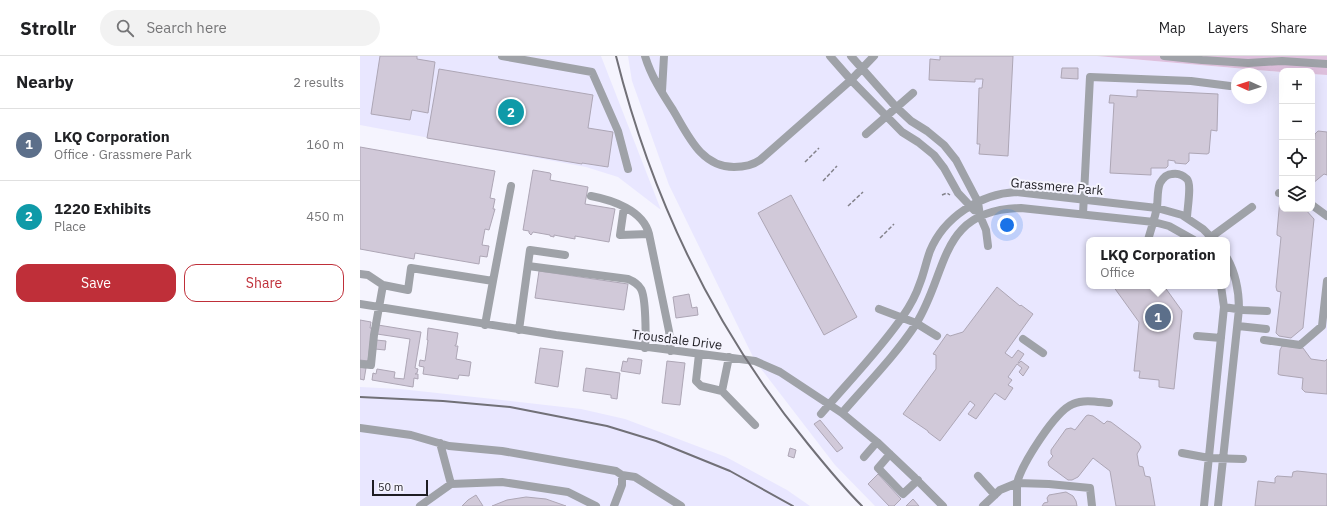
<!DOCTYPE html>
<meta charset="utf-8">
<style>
:root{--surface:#fff;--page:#f2f2f2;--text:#202124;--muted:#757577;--line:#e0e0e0;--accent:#bf2f39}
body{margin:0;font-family:"IBM Plex Sans",sans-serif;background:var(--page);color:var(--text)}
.controls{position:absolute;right:12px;top:12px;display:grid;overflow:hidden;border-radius:8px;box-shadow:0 4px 16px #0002}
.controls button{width:36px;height:36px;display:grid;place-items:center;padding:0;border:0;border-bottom:1px solid var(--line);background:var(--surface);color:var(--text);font:20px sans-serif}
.compass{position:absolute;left:871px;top:12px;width:36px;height:36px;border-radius:50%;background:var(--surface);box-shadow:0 4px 16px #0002;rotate:273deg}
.scale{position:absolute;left:12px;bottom:10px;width:56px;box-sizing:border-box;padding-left:4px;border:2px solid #1e1d23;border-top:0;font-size:11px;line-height:14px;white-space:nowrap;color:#1e1d23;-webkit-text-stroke:3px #f5f4fe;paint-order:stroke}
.you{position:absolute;left:647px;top:169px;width:14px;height:14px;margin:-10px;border:3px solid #fff;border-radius:50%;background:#1a73e8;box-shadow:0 0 0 6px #1a73e833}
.badge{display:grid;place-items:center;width:26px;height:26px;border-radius:50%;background:var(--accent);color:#fff;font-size:13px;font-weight:700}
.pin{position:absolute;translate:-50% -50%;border:2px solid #fff;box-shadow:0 1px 4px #0006}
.popup{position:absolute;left:726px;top:181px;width:144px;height:52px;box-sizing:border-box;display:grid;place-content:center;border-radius:8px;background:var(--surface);filter:drop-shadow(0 1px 3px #0005);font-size:13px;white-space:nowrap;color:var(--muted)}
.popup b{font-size:15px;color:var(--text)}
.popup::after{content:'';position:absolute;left:50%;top:100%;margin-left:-8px;border:8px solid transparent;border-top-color:var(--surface)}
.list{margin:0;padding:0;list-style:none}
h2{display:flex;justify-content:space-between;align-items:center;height:52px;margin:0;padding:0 16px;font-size:17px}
h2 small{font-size:13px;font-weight:400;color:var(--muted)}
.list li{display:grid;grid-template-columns:26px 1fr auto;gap:12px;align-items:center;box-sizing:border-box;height:72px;padding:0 16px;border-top:1px solid var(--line)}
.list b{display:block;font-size:15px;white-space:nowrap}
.list p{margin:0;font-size:13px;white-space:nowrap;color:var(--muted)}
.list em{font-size:13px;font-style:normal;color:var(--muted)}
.actions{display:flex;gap:8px;padding:12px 16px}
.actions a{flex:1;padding:9px 0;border:1px solid var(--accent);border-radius:12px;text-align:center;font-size:14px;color:var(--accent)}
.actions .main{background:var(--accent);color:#fff}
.icon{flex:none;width:22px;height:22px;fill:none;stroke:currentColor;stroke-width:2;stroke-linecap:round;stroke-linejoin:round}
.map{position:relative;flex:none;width:967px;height:450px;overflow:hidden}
header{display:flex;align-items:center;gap:24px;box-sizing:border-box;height:56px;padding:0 20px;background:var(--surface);border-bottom:1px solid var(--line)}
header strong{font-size:19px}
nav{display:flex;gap:22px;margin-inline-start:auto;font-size:14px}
.search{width:280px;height:36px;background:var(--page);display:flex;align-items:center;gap:10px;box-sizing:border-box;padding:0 14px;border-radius:22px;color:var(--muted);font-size:15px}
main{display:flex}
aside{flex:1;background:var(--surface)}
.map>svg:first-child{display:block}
</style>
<header>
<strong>Strollr</strong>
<div class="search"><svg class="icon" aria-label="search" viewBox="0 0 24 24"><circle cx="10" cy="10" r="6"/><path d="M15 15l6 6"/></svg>Search here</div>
<nav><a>Map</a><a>Layers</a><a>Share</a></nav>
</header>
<main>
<aside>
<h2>Nearby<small>2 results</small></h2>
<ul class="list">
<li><span class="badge" style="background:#5c6f8a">1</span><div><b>LKQ Corporation</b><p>Office · Grassmere Park</p></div><em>160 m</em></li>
<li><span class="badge" style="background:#0f9aa8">2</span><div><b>1220 Exhibits</b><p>Place</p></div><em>450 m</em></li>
</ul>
<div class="actions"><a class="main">Save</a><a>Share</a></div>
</aside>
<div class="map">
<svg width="967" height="450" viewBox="0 0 967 450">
<rect width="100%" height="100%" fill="#f5f4fe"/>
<path fill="#e9e7ff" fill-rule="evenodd" d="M0,0H241L301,154L258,121L226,111L0,69Z
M268,0H737L922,16V153H952V18L967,19V450H515L475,409L395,305L309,129L272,25ZM877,18H901V42H877ZM729,184H867V230H729Z
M0,331L40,333L133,343L221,353L265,363L366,401L427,434L450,450H0Z"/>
<path fill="#dec0dd" d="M737,0H967V19L952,18V15L922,16Z"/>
<path fill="#d1c9d9" stroke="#ada6b5" d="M20,0H57V3L75,6L68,57L52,54L50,64L11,58Z
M580,0H653L648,100L619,98L620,88H617L619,32H622L623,23H615V26L569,24L570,3L580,4Z
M702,12H718V23L701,22Z
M79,13L233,39L228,72L253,76L248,111L222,107V108L67,82Z
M777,34L858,38L857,75L851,74L849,97L847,98L829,97V105L826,108L815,107V105L808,104V110L806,112H791V119L750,117L754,47H749L750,39L777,41Z
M958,75L967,76V119L964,118L952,128V88H954L955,78Z
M0,91L135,115L130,142L135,143L133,153H135L129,174L125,173L122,189L129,190L127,201L120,200L119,208L55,197L54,203L0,193Z
M173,114L190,117L191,118L190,124L228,131L225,148L255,153L249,186L215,180V183L194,179V181L190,180V179L173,176L171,179L169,177V175L163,174Z
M431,139L497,261L464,279L398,157Z
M922,141V153H945L954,163L943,272L931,282L919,280L916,277L921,236L917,235L916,231L921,181L917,179V176L920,143Z
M179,215L268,228L264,254L175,242Z
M753,230H804L822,255L814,333L799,331V324L779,322L780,315H774L779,266Z
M637,231L660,250L661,249L673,258L645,297L652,302L658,294L664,298L658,307H659L661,305L669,311L663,320L659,316L662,312L657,308L648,321L652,324L648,329L653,332L645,344L635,337L616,363L608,358L615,349L610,345L580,385L568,376V375L543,358L576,313V299L573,298L587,278L590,280L603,276Z
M329,238L332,252L337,251L338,259L316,262L313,241Z
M0,264L11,266L10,272H12L8,305L0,304Z
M18,269L61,276L55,312L58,313L57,317L55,318H58V323L54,322L53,331L12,324L13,317L16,318L17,313L35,316L34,322L44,323L50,283L17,278Z
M68,272L98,277L96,289H95V290H98L96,303L111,306L109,320L99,319L98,323L63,318L64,311L59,310L60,304L65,305L68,284H67Z
M16,284L26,285L25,294L15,293Z
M922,290L943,292L951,303L965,305L967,303V338L945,336L942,333L943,322L920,319L918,318L920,294Z
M180,292L203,295L198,331L175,327Z
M268,302L282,304L280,318L261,315L263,305L267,306Z
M307,305L325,307L320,349L302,347Z
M0,311L6,312L4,324L0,323Z
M226,312L260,317L257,343L251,342V339L223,335Z
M728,359L733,360L744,368L747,365L751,366L779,387L781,391L777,398L779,410L783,411L785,420L790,421L795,450H756L750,415L733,402L718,421L712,424H708L689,410L688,406L693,400L691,398V394L706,373L711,372L715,374L726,360Z
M460,364L483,392L477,396L454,368Z
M430,392L436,394L434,402L428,400Z
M937,415L967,418V450H895L898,425L915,427V422L917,420L932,421L933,416Z
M518,418L541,443L534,450H529L508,428Z
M706,436L713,440L716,445L717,450H682L684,447L688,446L687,442L689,439Z
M116,439L123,450H102L108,444Z
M166,441L186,443L206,450H132L147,444Z
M553,443L559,450H546Z"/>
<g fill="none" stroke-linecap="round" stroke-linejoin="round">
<path stroke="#83828a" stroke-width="1.5" stroke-dasharray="4 2" stroke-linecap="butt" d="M445,106L459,92
M463,125L477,110
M582,139L587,137L590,139
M488,150L503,136
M520,182L534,168"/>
<path stroke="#9fa2a8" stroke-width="8" d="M142,0L232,16L258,75L268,113
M285,0C291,20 302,37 313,54C328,79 341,111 374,111C383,111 393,109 400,104L491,24L514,0
M470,0L491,24L542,76L558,86L574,99L584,112L598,137L614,154
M491,0L536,51L551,65L567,75L584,89L596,104L618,146L620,160L626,174L628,190
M804,0L842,4L888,7L922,5L967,8
M302,35L304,0
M506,78L553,37
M919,137L922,138
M231,140C252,144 283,154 289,178L309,275L311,295
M952,149L967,160
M264,151L260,179L289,178
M723,158L730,21L831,25L870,30
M788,184C791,173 795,162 797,151C798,143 797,134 800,127C803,122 807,118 812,118C817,117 823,119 827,123C832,128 827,154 827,162
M847,184L892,151
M168,210L268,223C273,225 278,228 281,233C286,242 286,280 285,292
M0,218L8,219L23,229
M133,225L151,130
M0,248L196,279L395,305L420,316L482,357L517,386L555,422L583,450
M864,251L883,254L907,255
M519,253L556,267L577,280
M878,270L906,273
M159,274L170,194L205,199
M837,280L861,282
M663,283L683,297
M904,284L940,289L962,270L967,225
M339,298L336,325L341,330L362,335L395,369
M0,308L11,309L14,279L23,229L48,234L51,212L133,225L125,269
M362,335L369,301
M482,357C507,328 535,300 556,268C589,215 578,154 661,152L794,166L809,170L834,184
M461,358C488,326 519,295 543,260C550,250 556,239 560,227C564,217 566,206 570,195C584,161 620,138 656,136L797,152L822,159L843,173L854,184
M0,372L51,379L89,390L142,395L256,415L262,419V429L254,450
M80,387L91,428
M822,397L849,402L883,403
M530,398L518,412L543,438L558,424
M504,401L517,386
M262,419L275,421L321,450
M618,420L635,439
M60,450L91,428L142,426L208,436L236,450
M623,450L640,434L657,427V450
M732,450L730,432L689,428L657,427C662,408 695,355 713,348C724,343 738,346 749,347
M844,450L864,251L861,230
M858,450L879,253C879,235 876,218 867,202"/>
<path stroke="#717077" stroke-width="2" d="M256,0C292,144 354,273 448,388C465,409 482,430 502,450
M0,341L83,345L150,351L247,370L296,385L370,415L433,450"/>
</g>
<g text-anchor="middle" stroke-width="4" stroke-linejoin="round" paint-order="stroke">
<g font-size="13" fill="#1e1d23" stroke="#f5f4fe">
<text transform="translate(697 130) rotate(5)" y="5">Grassmere Park</text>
<text transform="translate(317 283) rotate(7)" y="5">Trousdale Drive</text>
</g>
</g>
</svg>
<div class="controls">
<button>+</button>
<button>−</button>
<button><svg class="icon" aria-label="locate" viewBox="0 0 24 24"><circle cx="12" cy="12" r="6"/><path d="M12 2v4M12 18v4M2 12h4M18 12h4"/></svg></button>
<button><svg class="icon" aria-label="layers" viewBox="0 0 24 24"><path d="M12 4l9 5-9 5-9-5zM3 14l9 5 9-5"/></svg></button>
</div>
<svg class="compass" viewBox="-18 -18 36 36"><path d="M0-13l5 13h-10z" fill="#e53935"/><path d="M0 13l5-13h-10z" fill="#757577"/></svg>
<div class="scale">50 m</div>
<div class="you"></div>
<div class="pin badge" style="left:798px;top:261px;background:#5c6f8a">1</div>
<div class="popup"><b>LKQ Corporation</b>Office</div>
<div class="pin badge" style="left:151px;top:56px;background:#0f9aa8">2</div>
</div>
</main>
